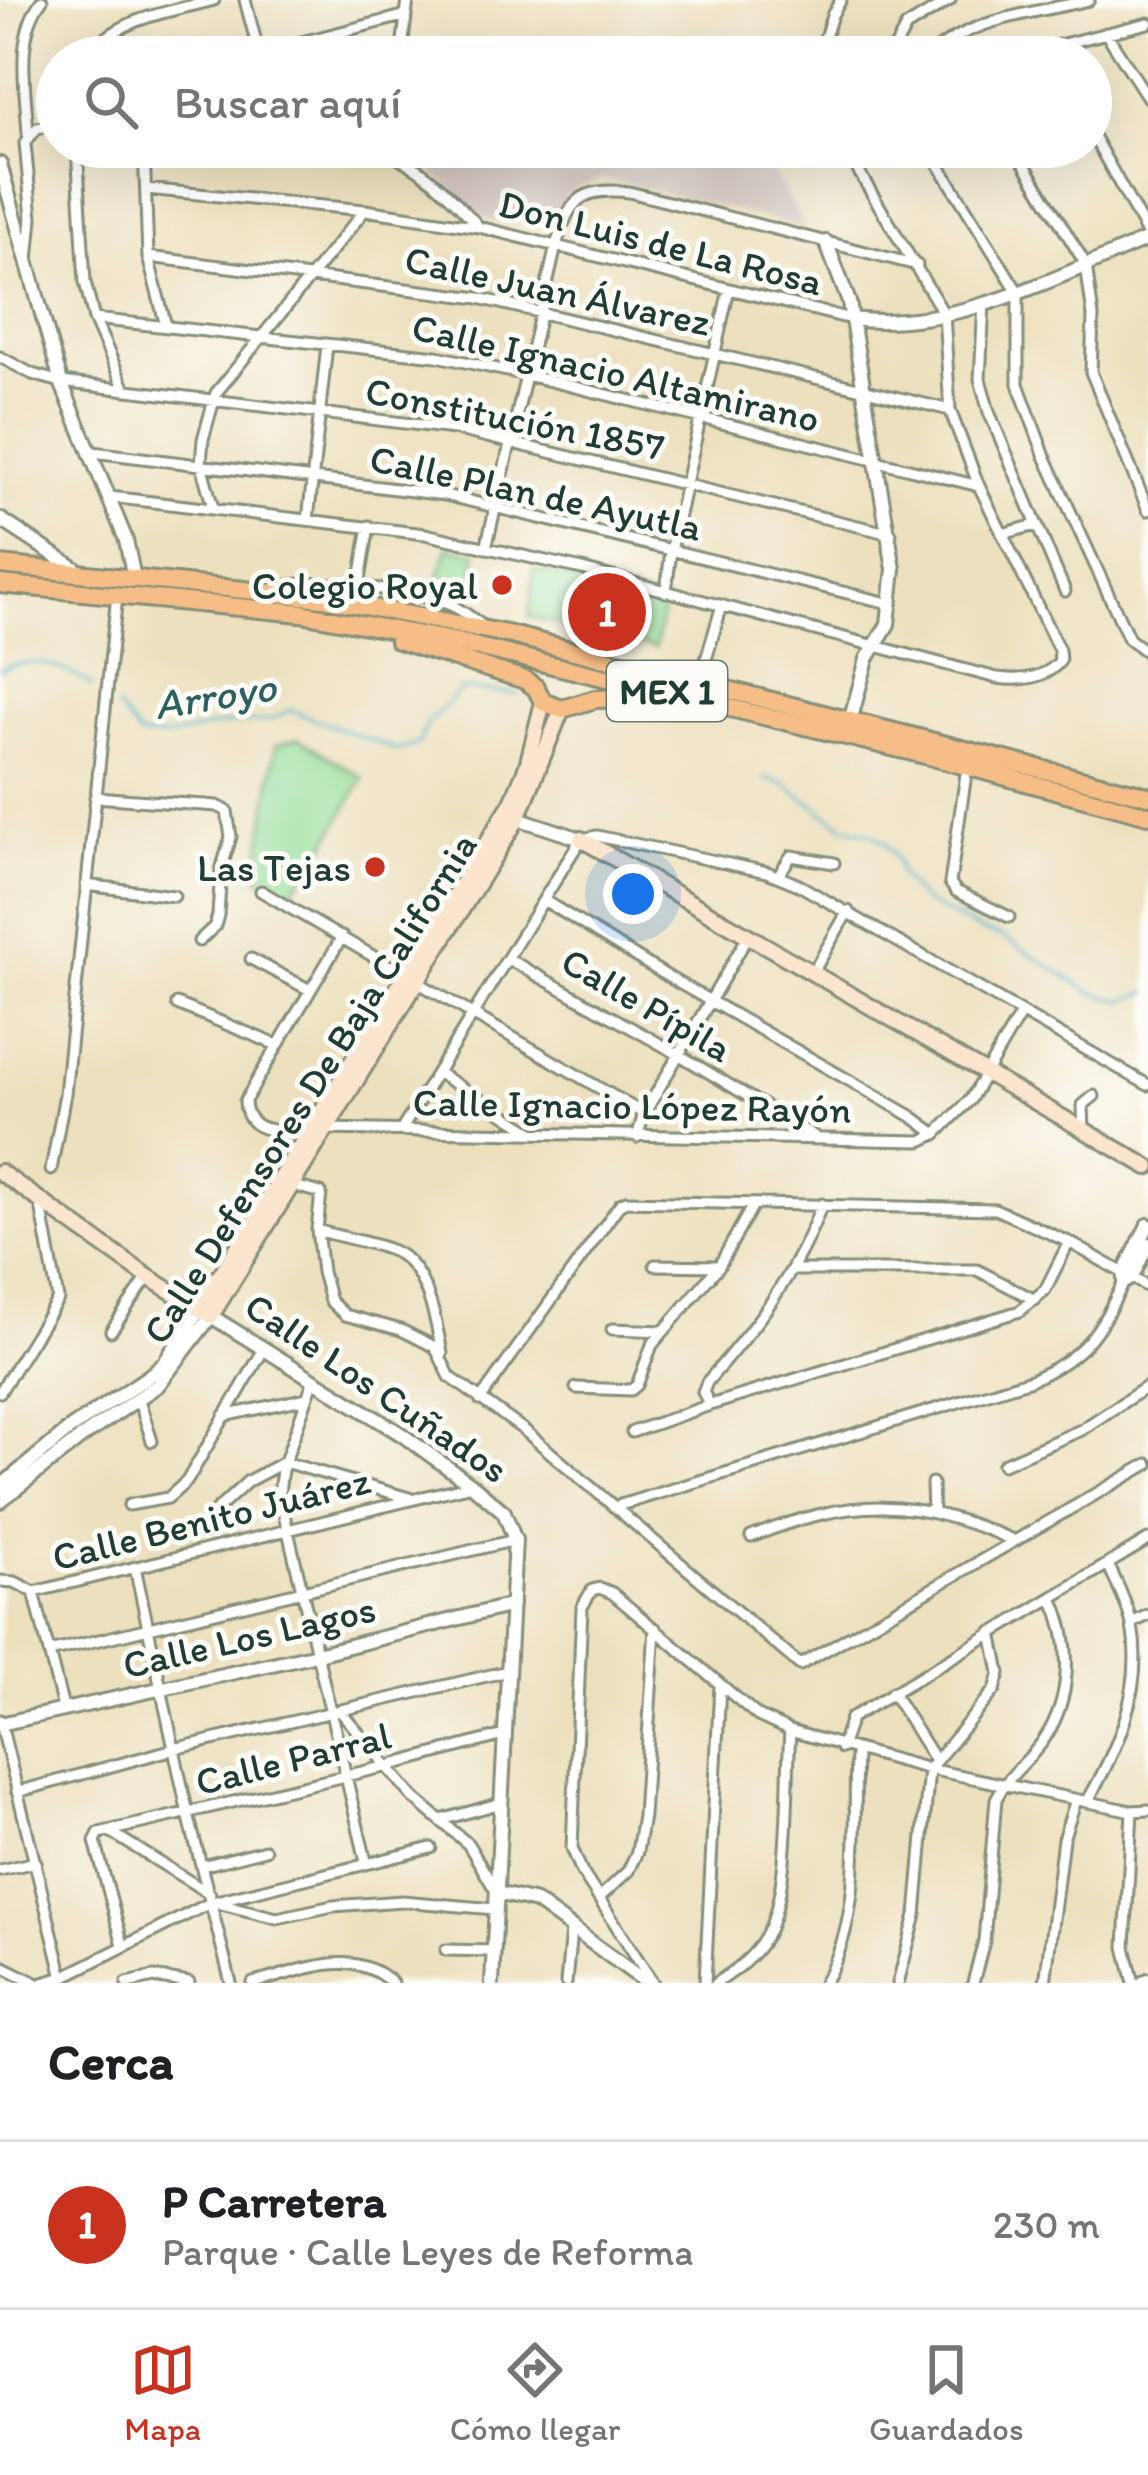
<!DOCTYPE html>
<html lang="es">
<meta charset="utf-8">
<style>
:root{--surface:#fff;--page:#f6f6f6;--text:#202124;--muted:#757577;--line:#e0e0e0;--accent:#c8321e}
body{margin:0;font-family:Itim,sans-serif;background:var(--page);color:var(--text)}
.you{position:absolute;left:633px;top:894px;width:42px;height:42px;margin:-30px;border:9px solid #fff;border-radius:50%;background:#1a73e8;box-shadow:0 0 0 18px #1a73e833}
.badge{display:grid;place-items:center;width:78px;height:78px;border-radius:50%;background:var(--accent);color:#fff;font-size:39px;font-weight:700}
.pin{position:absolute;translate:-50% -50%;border:6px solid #fff;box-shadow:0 3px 12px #0006}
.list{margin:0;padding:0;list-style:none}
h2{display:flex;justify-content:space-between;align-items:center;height:156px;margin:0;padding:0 48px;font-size:51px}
h2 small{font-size:39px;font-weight:400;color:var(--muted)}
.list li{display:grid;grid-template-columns:78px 1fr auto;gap:36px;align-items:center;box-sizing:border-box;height:168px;padding:0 48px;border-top:3px solid var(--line)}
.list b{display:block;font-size:45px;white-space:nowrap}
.list p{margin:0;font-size:39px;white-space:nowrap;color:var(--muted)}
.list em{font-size:39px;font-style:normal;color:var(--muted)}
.icon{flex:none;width:66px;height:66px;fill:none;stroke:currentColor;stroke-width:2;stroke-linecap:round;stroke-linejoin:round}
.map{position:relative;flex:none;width:1148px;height:1983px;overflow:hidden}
.search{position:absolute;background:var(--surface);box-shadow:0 12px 48px #0002;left:36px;right:36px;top:36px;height:132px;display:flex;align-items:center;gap:30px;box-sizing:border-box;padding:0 42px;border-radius:66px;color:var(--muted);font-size:45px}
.sheet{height:324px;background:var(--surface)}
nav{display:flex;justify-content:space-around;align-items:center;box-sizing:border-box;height:168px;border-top:3px solid var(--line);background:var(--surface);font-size:33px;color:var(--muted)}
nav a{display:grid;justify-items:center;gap:6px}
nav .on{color:var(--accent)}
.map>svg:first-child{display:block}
</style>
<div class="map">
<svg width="1148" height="1983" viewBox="0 0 1148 1983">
<rect width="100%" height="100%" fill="#fdfcf7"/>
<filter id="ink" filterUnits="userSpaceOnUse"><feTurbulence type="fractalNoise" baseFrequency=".00833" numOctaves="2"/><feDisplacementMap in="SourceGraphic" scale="24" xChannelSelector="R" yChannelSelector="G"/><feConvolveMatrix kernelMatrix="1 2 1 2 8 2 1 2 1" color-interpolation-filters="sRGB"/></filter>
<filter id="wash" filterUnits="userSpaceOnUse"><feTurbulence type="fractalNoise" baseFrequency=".004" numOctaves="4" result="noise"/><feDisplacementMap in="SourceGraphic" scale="48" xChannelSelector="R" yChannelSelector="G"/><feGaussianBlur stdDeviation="2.7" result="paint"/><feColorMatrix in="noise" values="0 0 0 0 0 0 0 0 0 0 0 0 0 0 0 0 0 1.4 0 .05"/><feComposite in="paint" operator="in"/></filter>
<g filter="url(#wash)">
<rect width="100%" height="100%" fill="#ece0be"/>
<path fill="#cfc0bb" d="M759,147L806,228L604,178L573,189L557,210L521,204L515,225L485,219L441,179L395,148Z"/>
<path fill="#93dd98" stroke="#598d66" stroke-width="3" d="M448,547L477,553L469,602L434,594Z
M534,569L665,601L655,648L529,617Z
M298,738L363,778L322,852L289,895L257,876L276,745Z"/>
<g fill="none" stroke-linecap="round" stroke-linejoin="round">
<path stroke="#4ab1c9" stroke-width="3" d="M0,669C33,655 63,666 92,686
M117,707L139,736C174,741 191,730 225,724C255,718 260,728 290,710L397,750L418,744L428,723L461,689L518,694
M765,778L784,784L845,827L869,832L885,842L897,860L900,875L924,902L981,931L1003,937L1091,992L1122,1001L1148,992"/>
</g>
</g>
<g filter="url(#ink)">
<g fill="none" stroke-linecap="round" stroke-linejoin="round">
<g stroke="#868e79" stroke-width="15">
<path id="minor" d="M245,0L260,57
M1106,33L1148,98
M89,57C114,17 172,12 214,0
M243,57L407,15
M401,57L408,0
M819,57L832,15L841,0
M890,57L906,27L950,0
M929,57C968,18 1037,13 1089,0
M1010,57L1148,23
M1091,132L1148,235
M28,134C26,89 14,37 42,0
M77,147L85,282L94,319L124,387
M144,147L148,257L166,326
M365,147C413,156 447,191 479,227
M928,147L1018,292V384L1044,454L1129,639L1148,653
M1014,147L1086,265L1093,316L1091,372L1148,510
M146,189L365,210L479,227L851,319
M148,257L479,298L950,410
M28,260L32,218L25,143L37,128L57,124
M984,303L980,379L989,412L1065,591
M94,319L437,356L526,375L979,486
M0,357L32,374L61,382L454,429L891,534
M93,452L445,495L892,604
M110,497L425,534L582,569L997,678C1020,681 1045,679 1060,661L1059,650L979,486L950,410L944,314L844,147
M213,508L201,464L203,439L216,393L365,210
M308,520L327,345
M1002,534L1036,525
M486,548L556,246C569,200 580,187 629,192L917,265
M272,589C311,575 408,591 448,604C460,608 470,617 480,624
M358,592L369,526
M666,592L671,551L729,289
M700,680L722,605
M967,767L950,883L956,891L1009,917
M95,797L217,806L227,811L231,837L221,870L218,915L215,926L199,941
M778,876L791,856L834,863
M86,885L174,896
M261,891L644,1114
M545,901L670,978L913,1117L936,1134
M251,959L310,990
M508,959L678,1054L814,1136
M812,974L848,911
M177,1004L277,1045
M438,1073L531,1131
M325,1129L921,1141L936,1134L970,1100L1021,1013
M402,1129L581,839L597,836L767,872L799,885L1148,1085
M1084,1132L1083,1105L1094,1096
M306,1133C279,1130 246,1135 245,1101L342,937
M637,1137L644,1114L747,938
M51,1170L65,1094L117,595
M291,1185L321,1193L317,1230L322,1272L330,1301L345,1315L401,1330L435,1347L450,1377L524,1430L800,1665L1148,1464
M822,1204C795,1277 757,1325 707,1382L703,1392L710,1405L1020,1311L1045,1290L1069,1242
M317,1230C338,1237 385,1244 402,1256C428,1275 437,1324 442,1354
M655,1265L719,1266
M793,1270H977L1035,1300
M612,1329L664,1331
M111,1331L148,1277
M314,1379L282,1470L279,1493L366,1861
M576,1388L631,1390L637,1385L652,1345L719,1266L753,1205
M0,1392L58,1299L40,1200
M139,1400L152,1441
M480,1400L620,1204L626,1201L995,1209L1069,1242L1148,1287
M224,1416L307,1398
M632,1432L710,1405
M1003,1464L1081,1430L1148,1386
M932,1483L933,1512
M129,1505L168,1498L187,1481L264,1349
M614,1507L1031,1380C1086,1356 1098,1333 1124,1282
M207,1519L248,1481L284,1462L409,1498
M751,1537C853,1496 914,1497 1015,1541
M135,1567L188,1814L231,1983
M0,1581L15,1582L34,1592
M34,1592L472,1485
M34,1592L63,1708
M1132,1623L1148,1615
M49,1652L515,1540
M892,1692L934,1759
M342,1713L413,1797L468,1844L497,1893
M0,1720L63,1978
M841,1748L851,1718L1148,1540
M17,1792L174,1749L508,1671
M1087,1802C1118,1748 1144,1689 1132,1625C1128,1604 1116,1583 1108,1564
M1132,1811L1125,1947L1134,1983
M441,1820L501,1803
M109,1831L210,1894
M202,1866L265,1850
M0,1870L36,1862
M599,1898L628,1871L637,1852L643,1816L655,1628
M217,1903L277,1918L333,1906L402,1901L495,1909
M123,1945L95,1841L99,1833L388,1766L504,1735
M446,1950L494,1951
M0,1965L36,1983
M43,1983L63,1977L212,1902L431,1848
M127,1983L154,1977L189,1983
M253,1983C301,1972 352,1945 392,1983
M566,1983L571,1930
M653,1983L582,1872L572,1848L582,1607L592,1590L600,1588L612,1593L758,1716L790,1731L929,1769L1132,1811L1148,1810
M705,1983L720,1685
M716,1983C735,1971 753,1958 765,1938C791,1895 786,1785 790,1731
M824,1983C864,1918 853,1826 856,1752
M898,1983L916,1915L929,1769L995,1690L1000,1673L992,1632
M973,1983L984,1941L996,1799C1007,1776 1028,1762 1043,1741C1072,1699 1073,1643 1052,1598
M1045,1983L1063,1839L1076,1800"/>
</g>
<g stroke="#868e79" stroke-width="18">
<path id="tertiary" d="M0,164L61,382L126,540L134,578
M826,242L849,302L894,569L888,624L867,659L848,729
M851,319C954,332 1055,277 1148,239
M0,519L82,573
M511,816L581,839
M1124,1282V1273L1148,1225
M1124,1282L1132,1277L1148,1244
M0,1487L71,1428L149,1376L165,1362L200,1308
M0,1501L82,1437L158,1385L211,1316L401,1434L472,1485L504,1512L515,1540L492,1983
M0,1724L317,1654L512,1605
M497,1893L536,1902L647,1983
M1143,1983L1148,1980"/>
</g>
<g stroke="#868e79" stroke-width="20">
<path id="secondary" d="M581,839L1148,1167
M0,1172L148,1277L211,1316L518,818L562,709
M175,1293L220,1277
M200,1308L512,802L527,766L543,702"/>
</g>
<g stroke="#868e79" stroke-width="22">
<path id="trunk" d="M0,565L322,598L507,634L1148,796
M0,584L301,613L453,641L925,755L1148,815
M398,640L525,680L536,688L543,702L562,709L595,699L641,698L660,687"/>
</g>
<use href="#minor" stroke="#fff" stroke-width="9"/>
<use href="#tertiary" stroke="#fff" stroke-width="12"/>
<use href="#secondary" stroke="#fbe5cf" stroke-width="14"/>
<use href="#trunk" stroke="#f6be87" stroke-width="16"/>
</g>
</g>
<g fill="#c8321e" stroke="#fdfcf7" stroke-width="4.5">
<circle cx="502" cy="585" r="12"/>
<circle cx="375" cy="867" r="12"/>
</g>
<g text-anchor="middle" stroke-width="10" stroke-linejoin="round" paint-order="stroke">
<rect fill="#fdfcf7" stroke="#62766e" stroke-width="3" x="607" y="661" width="120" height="60" rx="9"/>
<g font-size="36" font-weight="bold" fill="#1f3d34">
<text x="667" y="704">MEX 1</text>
</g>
<g font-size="39" fill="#1f3d34" stroke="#fdfcf7">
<text transform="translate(661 242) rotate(14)" y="14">Don Luis de La Rosa</text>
<text transform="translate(558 290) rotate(12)" y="14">Calle Juan Álvarez</text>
<text transform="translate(616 372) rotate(13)" y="14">Calle Ignacio Altamirano</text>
<text transform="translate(515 418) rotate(11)" y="14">Constitución 1857</text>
<text transform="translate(536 492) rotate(12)" y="14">Calle Plan de Ayutla</text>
<text transform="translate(647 1004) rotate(30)" y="14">Calle Pípila</text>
<text transform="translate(309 1088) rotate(-58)" y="14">Calle Defensores De Baja California</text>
<text transform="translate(632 1105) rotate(1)" y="14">Calle Ignacio López Rayón</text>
<text transform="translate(377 1387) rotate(34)" y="14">Calle Los Cuñados</text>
<text transform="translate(211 1518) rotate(-14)" y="14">Calle Benito Juárez</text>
<text transform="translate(249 1636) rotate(-13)" y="14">Calle Los Lagos</text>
<text transform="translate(293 1758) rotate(-14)" y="14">Calle Parral</text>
</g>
<g font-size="39" fill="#1f3d34" stroke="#fdfcf7" text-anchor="end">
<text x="478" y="599">Colegio Royal</text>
<text x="351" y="881">Las Tejas</text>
</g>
<g font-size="42" font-style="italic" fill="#2c6061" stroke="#fdfcf7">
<text transform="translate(215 695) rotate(-9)" y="15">Arroyo</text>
</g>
</g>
</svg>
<div class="you"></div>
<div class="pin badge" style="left:607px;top:612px">1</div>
<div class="search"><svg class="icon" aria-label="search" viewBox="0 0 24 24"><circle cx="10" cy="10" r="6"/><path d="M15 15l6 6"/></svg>Buscar aquí</div>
</div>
<section class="sheet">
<h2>Cerca<small></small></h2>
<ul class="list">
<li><span class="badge">1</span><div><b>P Carretera</b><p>Parque · Calle Leyes de Reforma</p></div><em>230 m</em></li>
</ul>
</section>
<nav>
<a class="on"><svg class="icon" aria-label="map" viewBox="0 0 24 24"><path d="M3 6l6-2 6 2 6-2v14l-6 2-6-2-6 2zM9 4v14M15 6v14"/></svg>Mapa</a>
<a><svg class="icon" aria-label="directions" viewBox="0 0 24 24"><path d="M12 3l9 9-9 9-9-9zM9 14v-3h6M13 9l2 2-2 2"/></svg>Cómo llegar</a>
<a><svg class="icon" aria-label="saved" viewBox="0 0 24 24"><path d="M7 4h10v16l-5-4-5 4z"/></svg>Guardados</a>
</nav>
